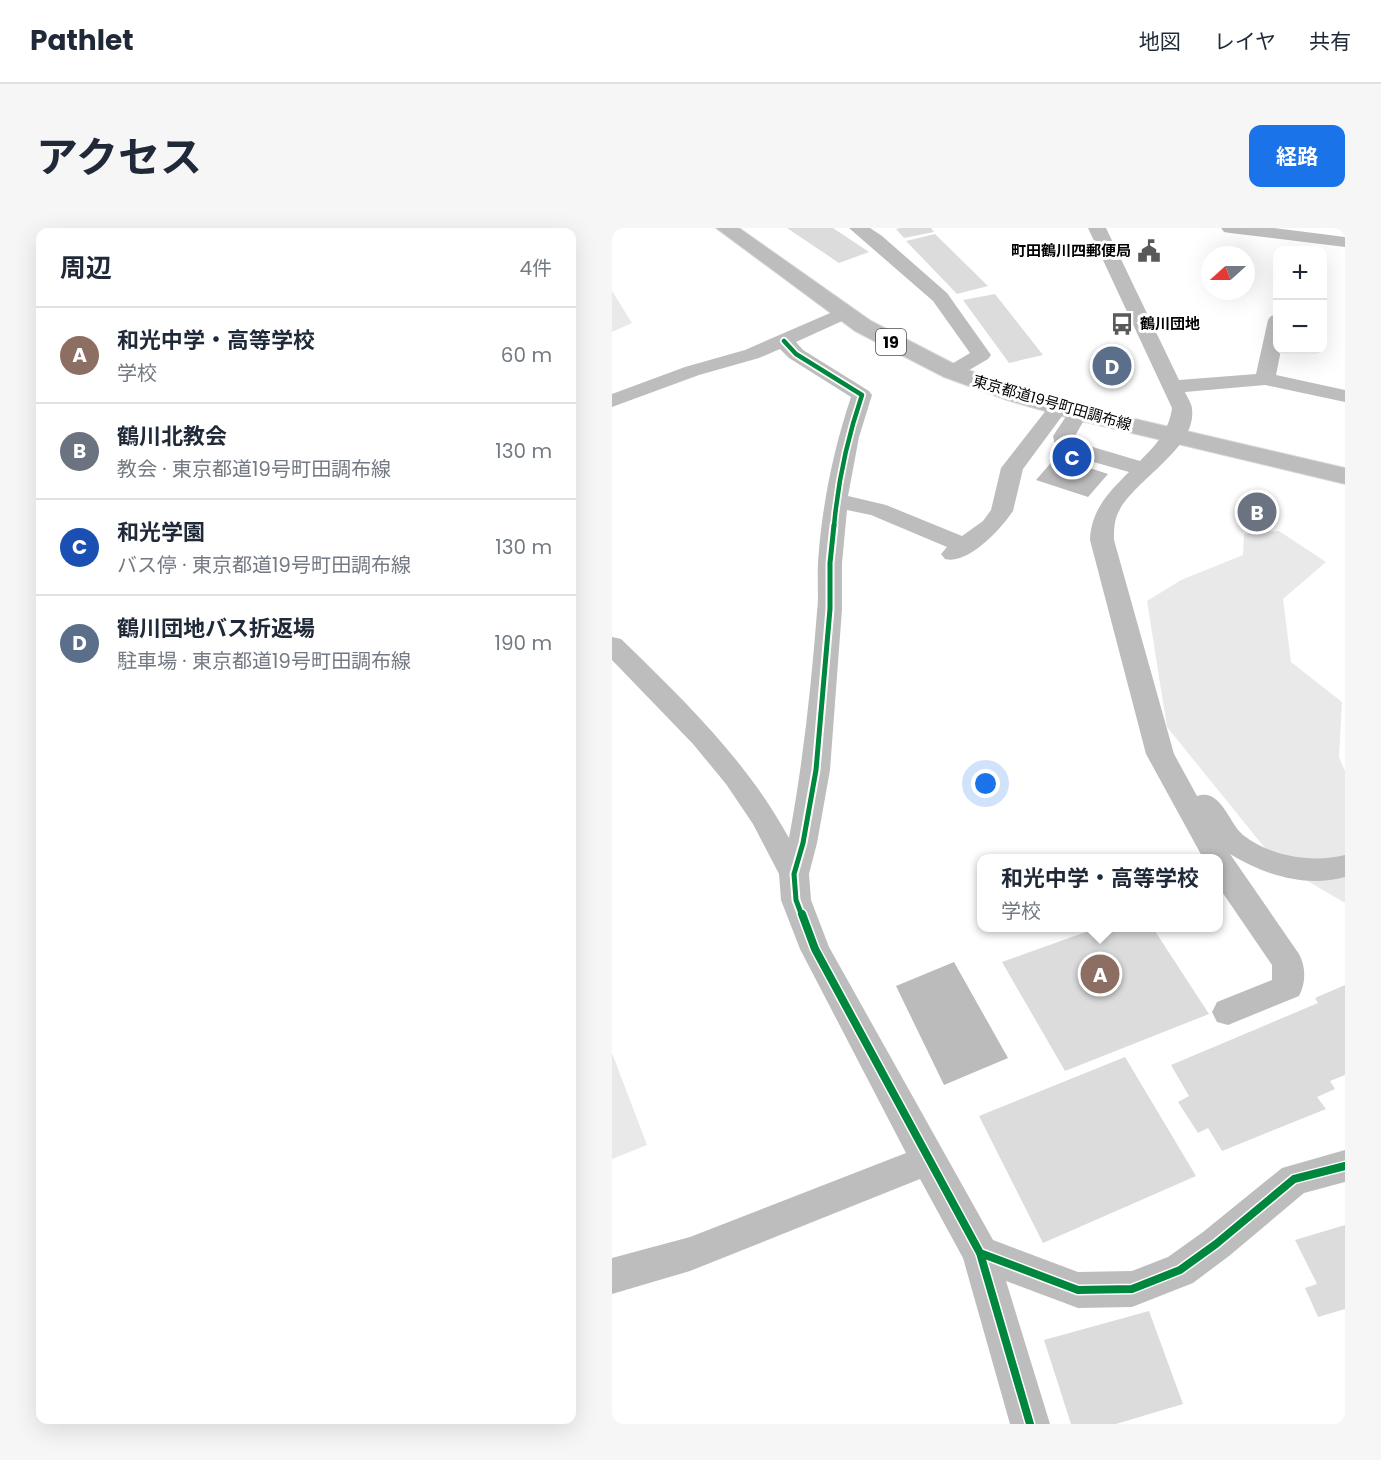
<!DOCTYPE html>
<html lang="ja">
<meta charset="utf-8">
<style>
:root{--surface:#fff;--page:#f6f6f7;--text:#1f2937;--muted:#747a83;--line:#e0e1e3;--accent:#1a73e8}
body{margin:0;font-family:Poppins,"Noto Sans JP",sans-serif;background:var(--page);color:var(--text)}
.controls{position:absolute;right:18px;top:18px;display:grid;overflow:hidden;border-radius:12px;box-shadow:0 6px 24px #0002}
.controls button{width:54px;height:54px;display:grid;place-items:center;padding:0;border:0;border-bottom:2px solid var(--line);background:var(--surface);color:var(--text);font:30px sans-serif}
.compass{position:absolute;left:589px;top:18px;width:54px;height:54px;border-radius:50%;background:var(--surface);box-shadow:0 6px 24px #0002;rotate:249deg}
.you{position:absolute;left:374px;top:556px;width:21px;height:21px;margin:-15px;border:4px solid #fff;border-radius:50%;background:#1a73e8;box-shadow:0 0 0 9px #1a73e833}
.badge{display:grid;place-items:center;width:39px;height:39px;border-radius:50%;background:var(--accent);color:#fff;font-size:20px;font-weight:700}
.pin{position:absolute;translate:-50% -50%;border:3px solid #fff;box-shadow:0 2px 6px #0006}
.popup{position:absolute;left:365px;top:626px;width:246px;height:78px;box-sizing:border-box;display:grid;place-content:center;border-radius:12px;background:var(--surface);filter:drop-shadow(0 2px 4px #0005);font-size:20px;white-space:nowrap;color:var(--muted)}
.popup b{font-size:22px;color:var(--text)}
.popup::after{content:'';position:absolute;left:50%;top:100%;margin-left:-12px;border:12px solid transparent;border-top-color:var(--surface)}
.list{margin:0;padding:0;list-style:none}
h2{display:flex;justify-content:space-between;align-items:center;height:78px;margin:0;padding:0 24px;font-size:26px}
h2 small{font-size:20px;font-weight:400;color:var(--muted)}
.list li{display:grid;grid-template-columns:39px 1fr auto;gap:18px;align-items:center;box-sizing:border-box;height:96px;padding:0 24px;border-top:2px solid var(--line)}
.list b{display:block;font-size:22px;white-space:nowrap}
.list p{margin:0;font-size:20px;white-space:nowrap;color:var(--muted)}
.list em{font-size:20px;font-style:normal;color:var(--muted)}
.map{position:relative;flex:none;width:733px;height:1196px;overflow:hidden;border-radius:12px}
header{display:flex;align-items:center;gap:36px;box-sizing:border-box;height:84px;padding:0 30px;background:var(--surface);border-bottom:2px solid var(--line)}
header strong{font-size:28px}
nav{display:flex;gap:33px;margin-inline-start:auto;font-size:21px}
.intro{display:flex;align-items:center;justify-content:space-between;box-sizing:border-box;height:144px;padding:0 36px}
h1{margin:0;font-size:42px}
.button{padding:15px 27px;border-radius:12px;background:var(--accent);color:#fff;font-size:21px;font-weight:700}
main{display:flex;gap:36px;padding:0 36px}
aside{flex:1;background:var(--surface);border-radius:12px;box-shadow:0 6px 24px #0002}
.map>svg:first-child{display:block}
</style>
<header>
<strong>Pathlet</strong>
<nav><a>地図</a><a>レイヤ</a><a>共有</a></nav>
</header>
<div class="intro"><h1>アクセス</h1><a class="button">経路</a></div>
<main>
<aside>
<h2>周辺<small>4件</small></h2>
<ul class="list">
<li><span class="badge" style="background:#8d6e63">A</span><div><b>和光中学・高等学校</b><p>学校</p></div><em>60 m</em></li>
<li><span class="badge" style="background:#6b7280">B</span><div><b>鶴川北教会</b><p>教会 · 東京都道19号町田調布線</p></div><em>130 m</em></li>
<li><span class="badge" style="background:#1a4fb4">C</span><div><b>和光学園</b><p>バス停 · 東京都道19号町田調布線</p></div><em>130 m</em></li>
<li><span class="badge" style="background:#5c6f8a">D</span><div><b>鶴川団地バス折返場</b><p>駐車場 · 東京都道19号町田調布線</p></div><em>190 m</em></li>
</ul>
</aside>
<div class="map">
<svg width="733" height="1196" viewBox="0 0 733 1196">
<rect width="100%" height="100%" fill="#fff"/>
<path fill="#e9e9e9" d="M0,63L20,95L0,104Z
M667,303L714,334L671,371L679,434L730,474L727,529L733,543V675L665,635L555,499L535,373L569,352L631,327L632,306Z
M0,825L35,917L0,931Z"/>
<path fill="#bbb" d="M444,229L496,246L476,269L424,252Z
M342,734L396,830L332,857L284,758Z"/>
<path fill="#dcdcdc" d="M175,0H221L257,24L227,35Z
M289,0H319L322,4L292,10L284,1Z
M323,6L376,58L345,66L294,13Z
M383,66L431,127L397,135L351,72Z
M485,700H541L597,786L453,843L390,734Z
M733,757V847L718,853L723,861L705,869L714,881L610,923L596,900L586,905L566,874L577,868L559,837L706,775L703,770Z
M513,829L584,948L431,1015L367,888Z
M733,997V1081L706,1089L693,1060L705,1056L683,1012Z
M537,1083L571,1176L504,1196H459L432,1112Z"/>
<g fill="none" stroke-linecap="round" stroke-linejoin="round">
<g stroke="#dbdbdb" stroke-width="2">
<path id="major" d="M104,0H127L259,93L348,139L411,162L472,179L733,240V256L457,190L395,172L332,149L243,103Z"/>
</g>
<path fill="#bdbdbd" fill-rule="evenodd" d="M237,0H258L270,8L335,65L379,127L376,131L347,148H333L330,144L333,140L358,125L321,73Z
M476,0H494L567,152L644,146L656,92L659,88L666,86V122H669L664,147L733,162V174L653,157L573,164C575,169 580,176 580,181C585,221 521,252 506,285C502,293 502,303 502,312L562,526L585,568C609,560 616,594 631,607C659,629 700,635 733,627V649C694,660 652,647 618,626L687,726C694,739 694,755 687,768L616,797L605,794L600,784L605,774L660,752V737L606,658V630H591L534,526L478,312C479,282 497,264 517,244L453,226L443,217L441,208L459,181L466,179L473,181L476,185L463,208L464,214L528,233C544,217 557,203 560,180Z
M609,0H662L733,9V19L618,5L612,4Z
M232,79L239,81L242,85L239,89L184,114L191,122L257,163L260,167L247,209L236,268L274,277L350,308L371,293L379,282L389,240L439,176L446,174L453,176L456,180L411,241L401,283C389,301 356,337 333,331L329,326L335,319L259,287L235,282L230,335V381L218,542L205,615L197,646L199,672L217,719L381,1012L466,1044L520,1043L556,1029L591,1004L670,940L733,922V954L692,965L617,1028L581,1055L520,1079L466,1080L394,1053L438,1196H398L351,1030L308,951L78,1043L0,1066V1030L78,1009L294,925L188,721L169,672L167,646L141,596L114,556L81,516L0,432V409L9,411C72,472 135,533 177,610C191,535 199,460 205,384C207,368 205,351 206,334C210,277 221,223 239,169L177,130L168,121L147,130L87,147L0,179V166L73,139L133,122Z"/>
<use href="#major" fill="#bdbdbd" fill-rule="evenodd"/>
<g stroke="#fff" stroke-width="8">
<path id="cycleway-far2" d="M172,113L184,126L250,167C235,211 226,253 222,298"/>
</g>
<g stroke="#fff" stroke-width="9">
<path id="cycleway-far1" d="M190,688L184,672L182,646L191,615L204,542L218,381V335L222,297"/>
</g>
<g stroke="#fff" stroke-width="11">
<path id="cycleway" d="M190,686L203,721L368,1025L418,1196
M368,1025L466,1062L520,1061L568,1042L604,1016L682,951L733,938"/>
</g>
<use href="#cycleway-far2" stroke="#00873e" stroke-width="4.5"/>
<use href="#cycleway-far1" stroke="#00873e" stroke-width="5"/>
<use href="#cycleway" stroke="#00873e" stroke-width="8"/>
</g>
<defs>
<g id="civic-bare" transform="scale(1.8)"><path d="M-.6-6.5H3V-4.5H.6V-3L4-1V1h2V6H-6V1h2V-1L-.6-3ZM-1.2 2.5V6h2.4V2.5Z" fill="#595959" stroke="#fff" stroke-width="2.5" paint-order="stroke"/></g>
<g id="bus-bare" transform="scale(1.8)"><path d="M-5-6H5V4H4V6H2V4H-2V6H-4V4H-5ZM-3.5-4V0h7V-4ZM-3.5 1.2v1.5H-2V1.2ZM2 1.2v1.5H3.5V1.2Z" fill="#595959" stroke="#fff" stroke-width="2.5" paint-order="stroke"/></g>
</defs>
<g fill-rule="evenodd">
<use href="#civic-bare" x="537" y="23"/>
<use href="#bus-bare" x="510" y="96"/>
</g>
<g text-anchor="middle" stroke-width="6" stroke-linejoin="round" paint-order="stroke">
<g font-size="15" font-weight="bold" fill="#000" stroke="#fff" text-anchor="end">
<text x="519" y="28">町田鶴川四郵便局</text>
<text x="528" y="101" text-anchor="start">鶴川団地</text>
</g>
<g font-size="15" fill="#000" stroke="#fff">
<text transform="translate(440 175) rotate(16)" y="5">東京都道19号町田調布線</text>
</g>
<rect fill="#fff" stroke="#4c4c4c" stroke-width="1.5" x="264" y="101" width="30" height="26" rx="4.5"/>
<g font-size="16" font-weight="bold" fill="#000">
<text x="279" y="120">19</text>
</g>
</g>
</svg>
<div class="controls">
<button>+</button>
<button>−</button>
</div>
<svg class="compass" viewBox="-18 -18 36 36"><path d="M0-13l5 13h-10z" fill="#e53935"/><path d="M0 13l5-13h-10z" fill="#747a83"/></svg>
<div class="you"></div>
<div class="pin badge" style="left:488px;top:746px;background:#8d6e63">A</div>
<div class="popup"><b>和光中学・高等学校</b>学校</div>
<div class="pin badge" style="left:645px;top:284px;background:#6b7280">B</div>
<div class="pin badge" style="left:460px;top:229px;background:#1a4fb4">C</div>
<div class="pin badge" style="left:500px;top:138px;background:#5c6f8a">D</div>
</div>
</main>
